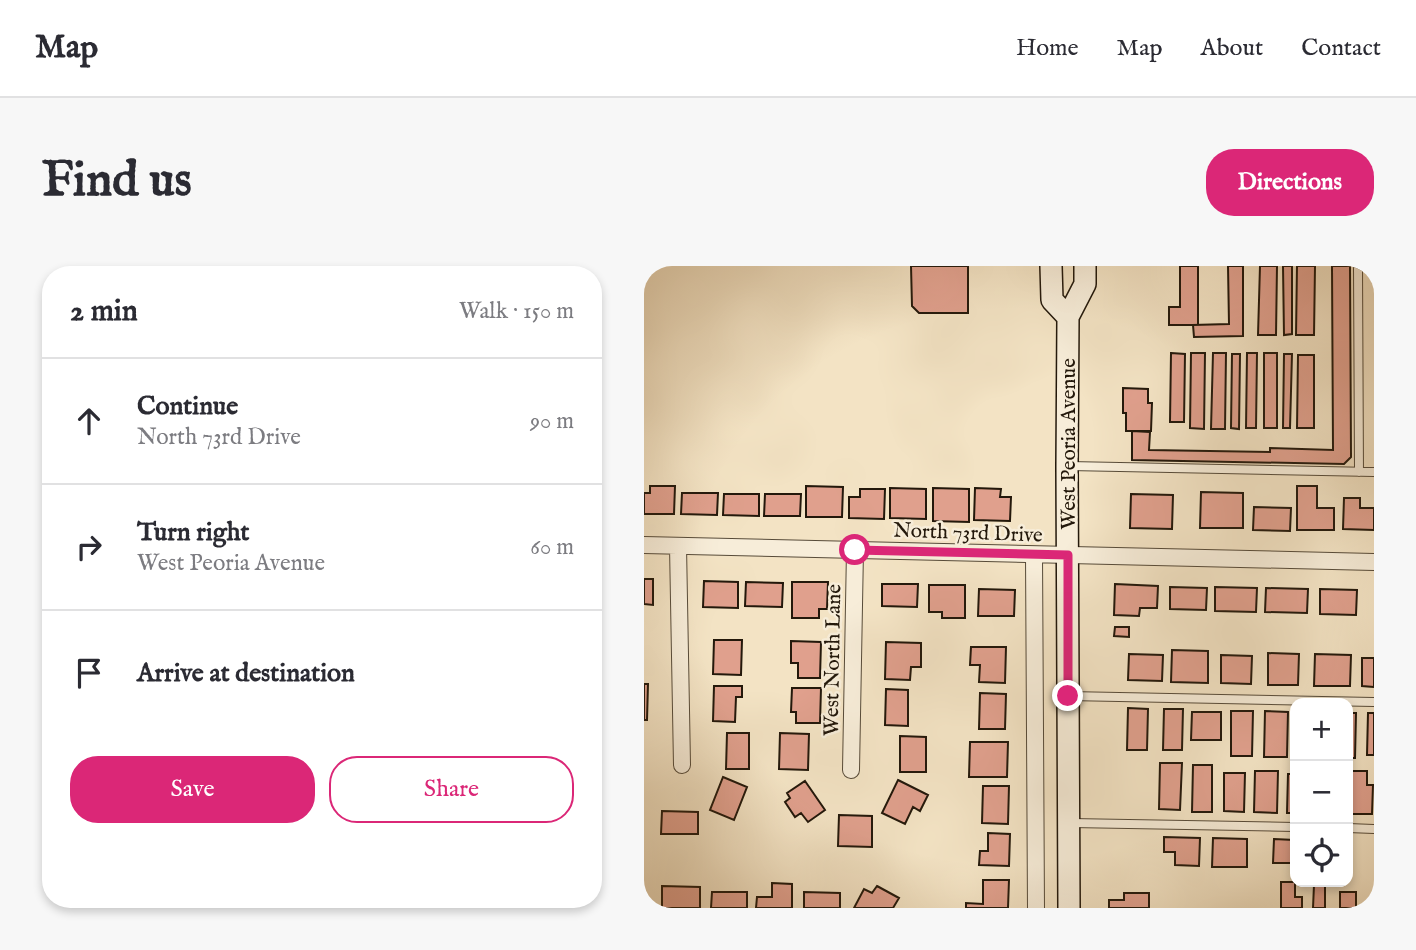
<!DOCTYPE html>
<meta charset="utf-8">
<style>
:root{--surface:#fff;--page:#f7f7f7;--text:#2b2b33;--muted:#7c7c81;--line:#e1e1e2;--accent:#db2777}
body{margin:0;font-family:"IM FELL English",serif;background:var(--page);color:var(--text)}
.controls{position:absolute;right:21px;bottom:21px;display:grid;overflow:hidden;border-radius:14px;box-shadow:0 4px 10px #0003}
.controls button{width:63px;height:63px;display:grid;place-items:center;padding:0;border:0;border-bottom:2px solid var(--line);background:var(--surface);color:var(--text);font:35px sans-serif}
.stop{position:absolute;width:21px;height:21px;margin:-16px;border:5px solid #db2777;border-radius:50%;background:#fff}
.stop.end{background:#db2777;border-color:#fff;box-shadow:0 2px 7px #0008}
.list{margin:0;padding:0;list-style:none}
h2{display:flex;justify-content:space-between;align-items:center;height:91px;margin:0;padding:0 28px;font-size:30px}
h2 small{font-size:23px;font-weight:400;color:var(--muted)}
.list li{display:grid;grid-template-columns:46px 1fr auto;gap:21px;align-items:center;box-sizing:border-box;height:126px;padding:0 28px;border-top:2px solid var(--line)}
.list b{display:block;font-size:26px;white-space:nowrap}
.list p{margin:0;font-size:23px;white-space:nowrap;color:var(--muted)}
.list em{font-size:23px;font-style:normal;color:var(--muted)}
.actions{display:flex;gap:14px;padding:21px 28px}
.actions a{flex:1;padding:16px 0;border:2px solid var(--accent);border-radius:28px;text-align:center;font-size:24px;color:var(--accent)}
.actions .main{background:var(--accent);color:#fff}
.icon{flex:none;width:38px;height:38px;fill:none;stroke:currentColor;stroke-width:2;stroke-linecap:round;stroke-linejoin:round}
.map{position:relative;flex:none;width:730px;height:642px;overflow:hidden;border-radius:28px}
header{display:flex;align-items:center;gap:42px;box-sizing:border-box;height:98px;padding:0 35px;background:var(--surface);border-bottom:2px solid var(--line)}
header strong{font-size:33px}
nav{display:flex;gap:38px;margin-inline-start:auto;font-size:24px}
.intro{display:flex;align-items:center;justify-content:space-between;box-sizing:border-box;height:168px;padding:0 42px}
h1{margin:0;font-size:49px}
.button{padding:18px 32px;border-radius:28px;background:var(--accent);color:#fff;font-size:24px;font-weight:700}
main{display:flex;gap:42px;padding:0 42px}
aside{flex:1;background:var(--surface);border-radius:28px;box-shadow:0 4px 10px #0003}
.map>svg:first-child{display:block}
</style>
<header>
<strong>Map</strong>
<nav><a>Home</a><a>Map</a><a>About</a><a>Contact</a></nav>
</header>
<div class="intro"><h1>Find us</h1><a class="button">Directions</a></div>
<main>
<aside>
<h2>2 min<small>Walk · 150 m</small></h2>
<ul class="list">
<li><svg class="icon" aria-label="ahead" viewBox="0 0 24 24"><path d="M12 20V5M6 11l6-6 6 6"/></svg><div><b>Continue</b><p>North 73rd Drive</p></div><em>90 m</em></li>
<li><svg class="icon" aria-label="right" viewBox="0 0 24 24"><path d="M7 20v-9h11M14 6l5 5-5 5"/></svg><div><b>Turn right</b><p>West Peoria Avenue</p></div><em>60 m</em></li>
<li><svg class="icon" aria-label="arrive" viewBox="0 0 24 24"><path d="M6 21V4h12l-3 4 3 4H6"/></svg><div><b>Arrive at destination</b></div></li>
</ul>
<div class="actions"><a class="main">Save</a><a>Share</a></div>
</aside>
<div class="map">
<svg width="730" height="642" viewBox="0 0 730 642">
<rect width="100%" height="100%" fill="#f3e3c4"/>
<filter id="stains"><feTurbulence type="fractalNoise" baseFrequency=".00286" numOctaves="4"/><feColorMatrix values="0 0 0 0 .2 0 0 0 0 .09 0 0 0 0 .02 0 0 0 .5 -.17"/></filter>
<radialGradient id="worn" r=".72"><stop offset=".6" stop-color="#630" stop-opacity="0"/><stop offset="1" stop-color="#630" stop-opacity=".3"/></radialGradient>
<path fill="#e0a08d" stroke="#23180b" stroke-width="2" d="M267,0H324V47H275L268,40Z
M536,0H554V59H525V41H536Z
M584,0H599V70L550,71L549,59L585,58Z
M616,0H633L632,69H614Z
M639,0H648V68L640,69Z
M653,0H671L670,69H652Z
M688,0H706L707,191L700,198L488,194V165L506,166L505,184L626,186V182L689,184Z
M527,87L541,88L540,156H526Z
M547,87H561L560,163L546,162Z
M569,87H582L581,163H567Z
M603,87H613L612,162H602Z
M620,87H633V162H620Z
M588,88H596L595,163L587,162Z
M640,88H648L646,162H639Z
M654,89H670V162H653Z
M479,122L504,123V137H508L507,165H482V147H479Z
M6,220H31L30,248H0V227H6Z
M162,220L199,221L198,251H162Z
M653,220H673V242H690V264H653Z
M246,222L282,223V253L246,252Z
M289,222L325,223V256L289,255Z
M331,222L357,223L356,231H367L366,255L330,254Z
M216,223H241L240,253L205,252V231H216Z
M557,226L599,227V262H556Z
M38,227H74L73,249L37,248Z
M80,228H115V250L79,249Z
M121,228H157L156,250H120Z
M487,228L529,229L528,263L486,262Z
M700,232H716V242H730V264L699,263Z
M610,241L647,242L646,265L609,264Z
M0,313H9V339L0,338Z
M60,315L94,316V342L59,341Z
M102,316L139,317L138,341L101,340Z
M148,316H184L183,343H175V352H148Z
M238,318H274L273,341L238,340Z
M471,318L514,320L513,342H496L495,350L470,349Z
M285,319H321V352H298V346H285Z
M526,321L563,322L562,344L526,343Z
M571,321L613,322L612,346L571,345Z
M622,322L664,323L663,347L621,346Z
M335,323L371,324L370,350H334Z
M676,323L713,324L712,349L676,348Z
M471,361H485V371L470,370Z
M70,374H98L97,409L69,408Z
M147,375L177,376L176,412H154V397H147Z
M242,376L277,377V401H267L266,414L241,413Z
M327,381H362L361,417L335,416L336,399H326Z
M528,384L564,385V417L527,416Z
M624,387L655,388L654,419H624Z
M485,388L519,389L518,415L484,414Z
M671,388L707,389L706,420H670Z
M577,389L608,390L607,418L577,417Z
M718,392H730V421L718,420Z
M0,418H4L3,454H0Z
M70,420H98V431H92L91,456L69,455Z
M148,422H177L176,457H152V446H147Z
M242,423L264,424V460L241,459Z
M336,427L362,428L361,463H335Z
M484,442L504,443L503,484H483Z
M520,443H539L538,484H519Z
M587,445H609L608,490H587Z
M621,445L644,446L643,491H620Z
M548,446H577V474H547Z
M704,447H712L711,492H704Z
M724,447H730V489H723Z
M83,467H105V503H82Z
M136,467L165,468L164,504L135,503Z
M256,470L282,471V506H256Z
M326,476H364L363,511H325Z
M516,497H538L536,544L515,543Z
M549,499H568V546H548Z
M611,505H634L633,547L610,546Z
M704,505H723V519H729L728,548H704Z
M580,507H601L600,546L580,545Z
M644,508H651V547H643Z
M79,511L103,521L90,554L66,544Z
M254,514L284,529L276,545L269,541L261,558L238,547Z
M161,515L181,544L164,556L157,547L151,551L141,536L146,532L143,527Z
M339,520H365L364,558L338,557Z
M18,545L54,546V568H17Z
M195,549L228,550V581L194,580Z
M344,567L366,568L365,600L335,599L336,585H344Z
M520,571L556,572L555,600L531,599V586H520Z
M569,572L603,573V601H568Z
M630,573L650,574L649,597H629Z
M339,614H365L364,642H322V637L339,638Z
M637,616H651V631H658V642H637Z
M128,617L148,618V642H112L113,631H128Z
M670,619H681V642H669Z
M18,620L56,621V642H18Z
M233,620L255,632L249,642H210L220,623L228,627Z
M68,626H103V642H67Z
M160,626L196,627V642H160Z
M696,626H712V642H696Z
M480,627H505V642H465V634H480Z"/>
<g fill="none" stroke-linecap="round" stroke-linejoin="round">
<g stroke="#574b39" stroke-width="10">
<path id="lane" d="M714,0L715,206
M425,200L730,206
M424,430L730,436
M427,557L651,561
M704,562L730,563"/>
</g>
<g stroke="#574b39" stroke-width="18">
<path id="street" d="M0,279L730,296
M34,280L38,499
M390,289L392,642
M207,504L211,284"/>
</g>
<g stroke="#23180b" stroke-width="24">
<path id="secondary" d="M407,0L408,34L424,51
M425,642L423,200L424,51L441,18V0"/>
</g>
<use href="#lane" stroke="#f7edd9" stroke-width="8"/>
<use href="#street" stroke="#f7edd9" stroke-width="16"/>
<use href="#secondary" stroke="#f7edd9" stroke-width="21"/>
</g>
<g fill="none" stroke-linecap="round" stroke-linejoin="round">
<path stroke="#db2777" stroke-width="9" d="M211,284L424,289V430"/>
</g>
<g text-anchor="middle" stroke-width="5" stroke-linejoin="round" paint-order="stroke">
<g font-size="21" fill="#23180b" stroke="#f7edd9">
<text transform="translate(424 178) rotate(-90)" y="7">West Peoria Avenue</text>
<text transform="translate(324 266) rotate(2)" y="7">North 73rd Drive</text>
<text transform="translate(188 394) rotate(-89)" y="7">West North Lane</text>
</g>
</g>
<rect width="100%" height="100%" filter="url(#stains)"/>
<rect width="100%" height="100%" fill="url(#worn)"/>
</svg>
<div class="controls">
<button>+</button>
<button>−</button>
<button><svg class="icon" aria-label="locate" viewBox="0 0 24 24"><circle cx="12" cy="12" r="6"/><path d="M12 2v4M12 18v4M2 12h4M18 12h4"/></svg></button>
</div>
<div class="stop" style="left:211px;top:284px"></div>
<div class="stop end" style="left:424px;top:430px"></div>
</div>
</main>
